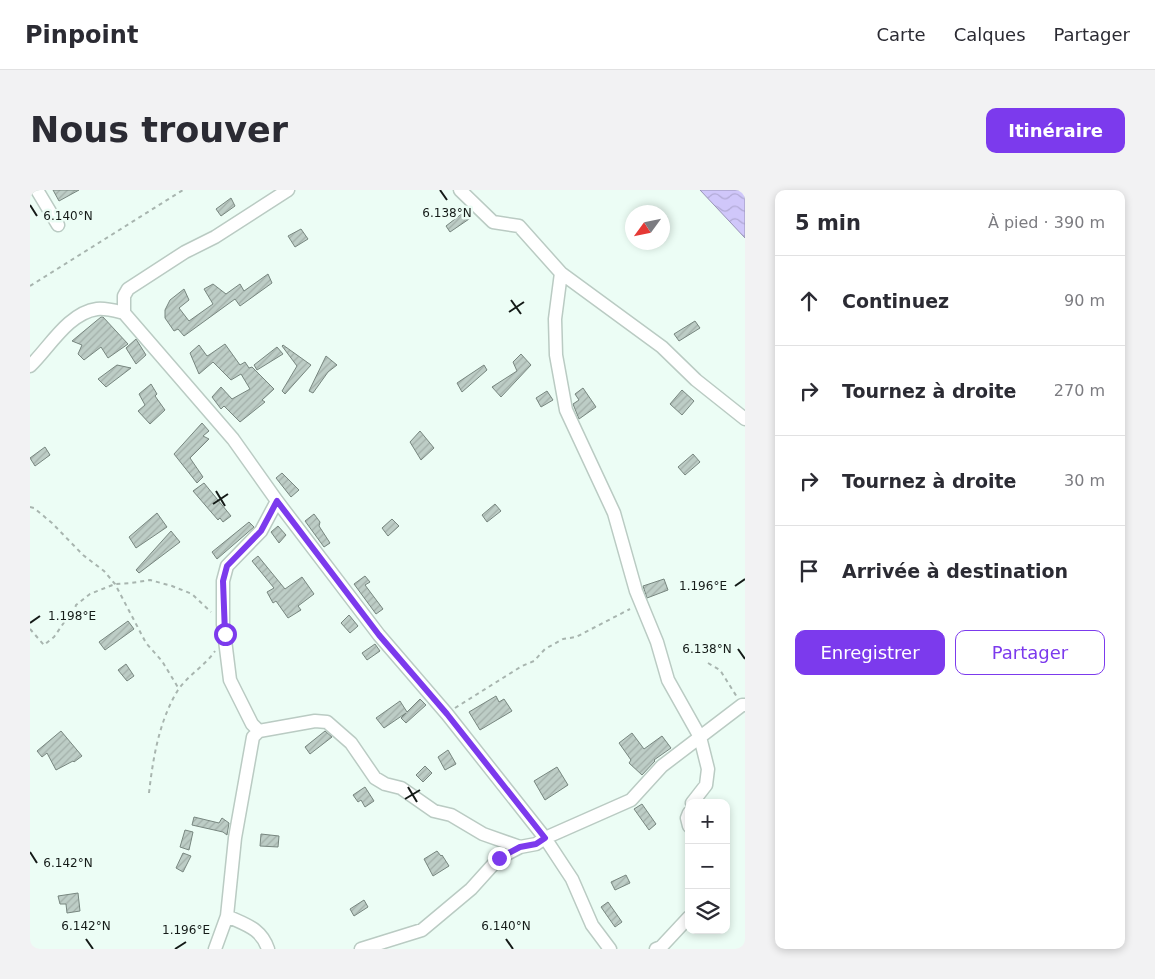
<!DOCTYPE html>
<html lang="fr">
<meta charset="utf-8">
<style>
:root{--surface:#fff;--page:#f2f2f3;--text:#2b2b33;--muted:#7c7c81;--line:#e1e1e2;--accent:#7c3aed}
body{margin:0;font-family:"DejaVu Sans",sans-serif;background:var(--page);color:var(--text)}
.controls{position:absolute;right:15px;bottom:15px;display:grid;overflow:hidden;border-radius:10px;box-shadow:0 2px 8px #0003}
.controls button{width:45px;height:45px;display:grid;place-items:center;padding:0;border:0;border-bottom:1px solid var(--line);background:var(--surface);color:var(--text);font:25px sans-serif}
.compass{position:absolute;left:595px;top:15px;width:45px;height:45px;border-radius:50%;background:var(--surface);box-shadow:0 2px 8px #0003;rotate:237deg}
.stop{position:absolute;width:15px;height:15px;margin:-11px;border:4px solid #7c3aed;border-radius:50%;background:#fff}
.stop.end{background:#7c3aed;border-color:#fff;box-shadow:0 1px 5px #0008}
.list{margin:0;padding:0;list-style:none}
h2{display:flex;justify-content:space-between;align-items:center;height:65px;margin:0;padding:0 20px;font-size:21px}
h2 small{font-size:16px;font-weight:400;color:var(--muted)}
.list li{display:grid;grid-template-columns:32px 1fr auto;gap:15px;align-items:center;box-sizing:border-box;height:90px;padding:0 20px;border-top:1px solid var(--line)}
.list b{display:block;font-size:19px;white-space:nowrap}
.list em{font-size:16px;font-style:normal;color:var(--muted)}
.actions{display:flex;gap:10px;padding:15px 20px}
.actions a{flex:1;padding:11px 0;border:1px solid var(--accent);border-radius:10px;text-align:center;font-size:18px;color:var(--accent)}
.actions .main{background:var(--accent);color:#fff}
.icon{flex:none;width:28px;height:28px;fill:none;stroke:currentColor;stroke-width:2;stroke-linecap:round;stroke-linejoin:round}
.map{position:relative;flex:none;width:715px;height:759px;overflow:hidden;border-radius:10px}
header{display:flex;align-items:center;gap:30px;box-sizing:border-box;height:70px;padding:0 25px;background:var(--surface);border-bottom:1px solid var(--line)}
header strong{font-size:24px}
nav{display:flex;gap:28px;margin-inline-start:auto;font-size:18px}
.intro{display:flex;align-items:center;justify-content:space-between;box-sizing:border-box;height:120px;padding:0 30px}
h1{margin:0;font-size:35px}
.button{padding:12px 22px;border-radius:10px;background:var(--accent);color:#fff;font-size:18px;font-weight:700}
main{display:flex;gap:30px;padding:0 30px}
aside{flex:1;background:var(--surface);border-radius:10px;box-shadow:0 2px 8px #0003}
.map>svg:first-child{display:block}
</style>
<header>
<strong>Pinpoint</strong>
<nav><a>Carte</a><a>Calques</a><a>Partager</a></nav>
</header>
<div class="intro"><h1>Nous trouver</h1><a class="button">Itinéraire</a></div>
<main>
<div class="map">
<svg width="715" height="759" viewBox="0 0 715 759">
<defs>
<pattern id="water-waves" width="16" height="10" patternUnits="userSpaceOnUse" patternTransform="scale(1.25)"><rect width="16" height="10" fill="#d0c7fa"/><path d="M0 5q4-4 8 0t8 0" fill="none" stroke="#b2aad6"/></pattern>
<pattern id="building-hatch" width="6" height="6" patternUnits="userSpaceOnUse" patternTransform="scale(1.25)"><rect width="6" height="6" fill="#bdcdc6"/><path d="M-1 1l2-2M0 6l6-6M5 7l2-2" fill="none" stroke="#a2afa9"/></pattern>
</defs>
<rect width="100%" height="100%" fill="#ecfdf5"/>
<path fill="url(#water-waves)" stroke="#9893b6" d="M670,0H715V48Z"/>
<path fill="url(#building-hatch)" stroke="#77867f" d="M23,0H49L29,11Z
M201,8L205,16L191,26L186,19Z
M438,19L442,27L420,42L416,36Z
M271,39L278,49L265,57L258,46Z
M238,84L242,93L210,116L205,109L154,146L148,139L144,141L135,128V120L140,110L154,99L159,110L149,118L159,131L183,114L174,99L183,94L196,104L210,94L214,101Z
M71,127H73L98,154L78,168L71,157L54,170L48,164L52,155L42,151Z
M665,131L670,138L649,151L644,144Z
M106,149L116,165L106,174L96,158Z
M195,154L210,175L215,172L219,178L222,177L244,199L232,210L235,212L210,232L194,216L191,219L182,207L191,197L202,209L220,199L211,184L201,190L183,172L169,184L160,163L169,155L177,166L179,165Z
M253,155L281,175L255,204L252,201L267,176L252,156Z
M247,157L253,164L227,180L224,175Z
M491,164L501,175L471,207L462,197L487,181L483,172Z
M296,166L307,175L298,182L283,203L279,201Z
M87,175L101,178L76,197L68,189Z
M454,175L457,180L432,202L427,193Z
M121,194L127,204L125,206L135,220L120,234L108,221L115,215L109,204Z
M553,198L566,217L549,229L543,214L549,210L545,204Z
M652,200L664,211L652,225L640,214Z
M517,201L523,210L511,217L506,208Z
M172,233L179,241L173,246L179,249L160,268L173,287L167,293L144,264Z
M390,241L404,258L391,270L380,252Z
M15,257L20,265L5,276L0,268Z
M663,264L670,272L655,285L648,277Z
M252,283L269,300L261,307L246,288Z
M174,293L201,326L193,332L190,328L188,330L163,301Z
M465,314L471,321L457,332L452,325Z
M127,323L137,337L106,358L99,347Z
M284,324L290,332L289,336L300,353L294,357L275,331Z
M362,329L369,336L358,346L352,338Z
M219,332L224,337L187,369L182,362Z
M248,336L256,345L249,353L241,342Z
M141,341L150,352L109,383L106,380Z
M228,366L255,399L272,387L284,404L268,416L271,420L258,428L246,411L243,413L237,402L244,398L222,371Z
M335,386L340,392L335,395L353,419L346,424L324,394Z
M634,389L638,400L617,408L613,396Z
M319,425L328,436L320,443L311,433Z
M98,431L104,439L75,460L69,452Z
M345,454L350,461L337,470L332,463Z
M96,474L104,486L97,491L88,480Z
M466,506L469,512L474,509L482,521L450,540L439,522Z
M390,509L396,515L376,533L371,528L376,523L354,538L346,528L370,511L377,522Z
M31,541L52,566L44,572L43,571L26,580L17,563L12,567L7,561Z
M295,541L302,547L280,564L275,557Z
M602,543L614,559L632,546L641,558L624,570L625,571L612,585L599,573L601,570L589,553Z
M418,560L426,574L415,580L408,567Z
M395,576L402,583L393,592L386,585Z
M527,577L538,595L515,610L504,591Z
M335,597L344,611L335,617L331,610L328,612L323,605Z
M612,614L626,634L619,640L604,619Z
M164,627L189,633L192,628L199,633L197,645L193,642L162,635Z
M155,640L163,642L159,660L150,657Z
M231,644L249,646L248,657L230,656Z
M407,661L411,666L412,665L419,676L403,686L394,669Z
M153,663L161,666L153,682L146,678Z
M596,685L600,693L585,700L581,692Z
M48,703L50,721L37,723L36,714H30L28,706Z
M334,710L338,717L324,726L320,719Z
M578,712L592,732L585,737L571,717Z"/>
<g fill="none" stroke-linecap="round" stroke-linejoin="round">
<g stroke="#bacbc3" stroke-width="15">
<path id="minor" d="M7,0L28,35
M430,0L463,32L489,36L531,83L525,129L526,165L536,220L584,323L606,401L627,452L638,490L670,547L678,579L676,595L662,613
M531,83L632,157L666,190L715,229
M94,123L203,249L247,311L349,445L417,524L515,648L542,689L562,735L580,759
M0,176C19,158 38,123 67,119C76,118 86,121 94,123V106L98,99L155,62L185,47L258,0
M247,311L231,341L197,376L193,391V434L200,490L222,534L229,541L285,531L297,532L321,553L345,588L355,594L371,598L404,621L421,625L453,644L490,657L506,654L515,648L601,610L632,576L712,515H715
M659,623L657,628L659,636
M197,726C216,735 231,738 238,759
M185,759L197,726L205,648L223,547L229,541
M331,759L392,740L441,699L469,668L490,657
M626,759L631,757L659,727"/>
</g>
<path stroke="#a8b5af" stroke-width="2" stroke-dasharray="4 4" stroke-linecap="butt" d="M0,96L153,0
M0,317L4,318L22,333L53,365L74,381L85,394L116,453L132,471L149,499
M0,439L14,455L24,447L35,431L43,425L46,415L60,404L85,394L101,393L120,390L142,396L162,404L181,422
M678,473L690,480L707,507
M425,518L492,476L504,471L515,459L533,449L546,447L600,419
M119,603C123,568 129,531 148,500C158,485 175,476 185,461"/>
<use href="#minor" stroke="#fff" stroke-width="12"/>
</g>
<g fill="none" stroke-linecap="round" stroke-linejoin="round">
<path stroke="#7c3aed" stroke-width="6" d="M195,444L193,391L197,376L231,341L247,311L349,445L417,524L515,648L506,654L490,657L469,668"/>
</g>
<path fill="none" stroke="#151b18" stroke-width="2" d="M410,0L417,10M0,15L7,26M481,110L491,124M479,122L494,112M186,301L195,316M183,314L198,304M705,396L715,389M0,433L10,426M708,459L715,469M378,597L387,612M375,609L390,600M0,662L7,673M56,749L63,759M476,749L483,759M145,759L156,752"/>
<g font-size="12" text-anchor="middle" fill="#151b18" stroke="#ecfdf5" stroke-width="5" stroke-linejoin="round" paint-order="stroke">
<text x="417" y="27">6.138°N</text>
<text x="38" y="30">6.140°N</text>
<text x="673" y="400">1.196°E</text>
<text x="42" y="430">1.198°E</text>
<text x="677" y="463">6.138°N</text>
<text x="38" y="677">6.142°N</text>
<text x="56" y="740">6.142°N</text>
<text x="476" y="740">6.140°N</text>
<text x="156" y="744">1.196°E</text>
</g>
</svg>
<div class="controls">
<button>+</button>
<button>−</button>
<button><svg class="icon" aria-label="layers" viewBox="0 0 24 24"><path d="M12 4l9 5-9 5-9-5zM3 14l9 5 9-5"/></svg></button>
</div>
<svg class="compass" viewBox="-18 -18 36 36"><path d="M0-13l5 13h-10z" fill="#e53935"/><path d="M0 13l5-13h-10z" fill="#7c7c81"/></svg>
<div class="stop" style="left:195px;top:444px"></div>
<div class="stop end" style="left:469px;top:668px"></div>
</div>
<aside>
<h2>5 min<small>À pied · 390 m</small></h2>
<ul class="list">
<li><svg class="icon" aria-label="ahead" viewBox="0 0 24 24"><path d="M12 20V5M6 11l6-6 6 6"/></svg><div><b>Continuez</b></div><em>90 m</em></li>
<li><svg class="icon" aria-label="right" viewBox="0 0 24 24"><path d="M7 20v-9h11M14 6l5 5-5 5"/></svg><div><b>Tournez à droite</b></div><em>270 m</em></li>
<li><svg class="icon" aria-label="right" viewBox="0 0 24 24"><path d="M7 20v-9h11M14 6l5 5-5 5"/></svg><div><b>Tournez à droite</b></div><em>30 m</em></li>
<li><svg class="icon" aria-label="arrive" viewBox="0 0 24 24"><path d="M6 21V4h12l-3 4 3 4H6"/></svg><div><b>Arrivée à destination</b></div></li>
</ul>
<div class="actions"><a class="main">Enregistrer</a><a>Partager</a></div>
</aside>
</main>
